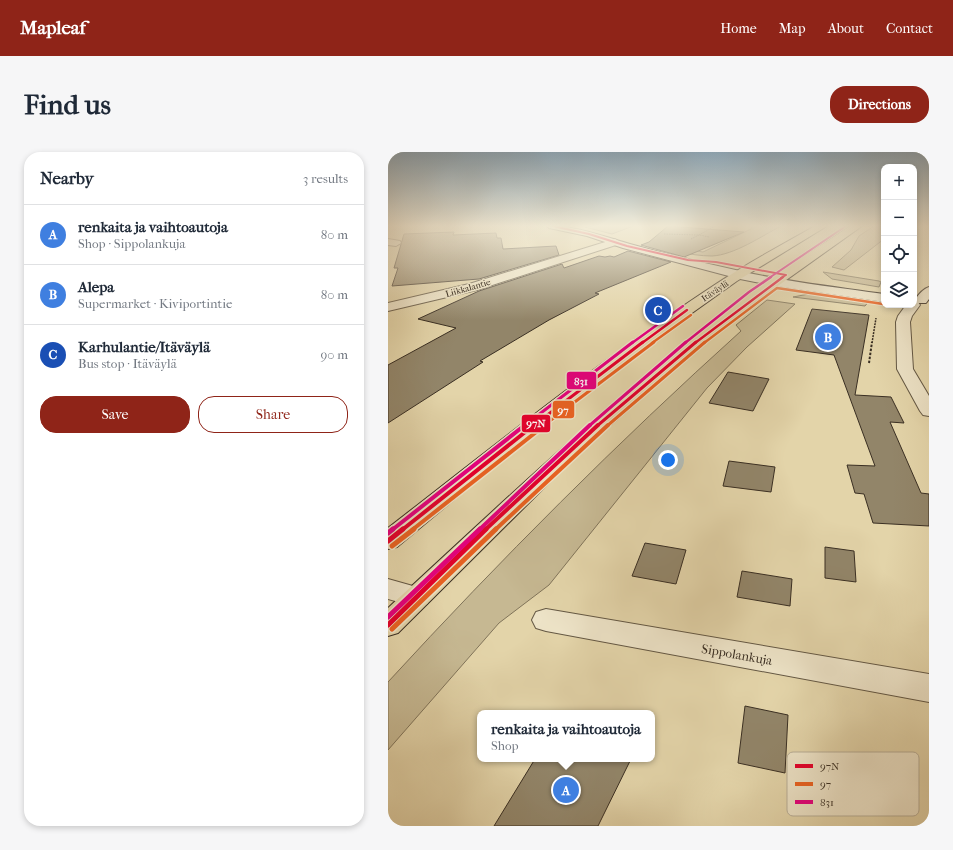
<!DOCTYPE html>
<meta charset="utf-8">
<style>
:root{--surface:#fff;--page:#f6f6f7;--text:#1f2937;--muted:#747a83;--line:#e0e1e3;--accent:#8f2418}
body{margin:0;font-family:"IM FELL French Canon",serif;background:var(--page);color:var(--text)}
.controls{position:absolute;right:12px;top:12px;display:grid;overflow:hidden;border-radius:8px;box-shadow:0 2px 6px #0003}
.controls button{width:36px;height:36px;display:grid;place-items:center;padding:0;border:0;border-bottom:1px solid var(--line);background:var(--surface);color:var(--text);font:20px sans-serif}
.you{position:absolute;left:280px;top:308px;width:14px;height:14px;margin:-10px;border:3px solid #fff;border-radius:50%;background:#1a73e8;box-shadow:0 0 0 6px #1a73e833}
.badge{display:grid;place-items:center;width:26px;height:26px;border-radius:50%;background:var(--accent);color:#fff;font-size:13px;font-weight:700}
.pin{position:absolute;translate:-50% -50%;border:2px solid #fff;box-shadow:0 1px 4px #0006}
.popup{position:absolute;left:89px;top:558px;width:178px;height:52px;box-sizing:border-box;display:grid;place-content:center;border-radius:8px;background:var(--surface);filter:drop-shadow(0 1px 3px #0005);font-size:13px;white-space:nowrap;color:var(--muted)}
.popup b{font-size:15px;color:var(--text)}
.popup::after{content:'';position:absolute;left:50%;top:100%;margin-left:-8px;border:8px solid transparent;border-top-color:var(--surface)}
.list{margin:0;padding:0;list-style:none}
h2{display:flex;justify-content:space-between;align-items:center;height:52px;margin:0;padding:0 16px;font-size:17px}
h2 small{font-size:13px;font-weight:400;color:var(--muted)}
.list li{display:grid;grid-template-columns:26px 1fr auto;gap:12px;align-items:center;box-sizing:border-box;height:60px;padding:0 16px;border-top:1px solid var(--line)}
.list b{display:block;font-size:15px;white-space:nowrap}
.list p{margin:0;font-size:13px;white-space:nowrap;color:var(--muted)}
.list em{font-size:13px;font-style:normal;color:var(--muted)}
.actions{display:flex;gap:8px;padding:12px 16px}
.actions a{flex:1;padding:9px 0;border:1px solid var(--accent);border-radius:16px;text-align:center;font-size:14px;color:var(--accent)}
.actions .main{background:var(--accent);color:#fff}
.icon{flex:none;width:22px;height:22px;fill:none;stroke:currentColor;stroke-width:2;stroke-linecap:round;stroke-linejoin:round}
.map{position:relative;flex:none;width:541px;height:674px;overflow:hidden;border-radius:16px}
header{display:flex;align-items:center;gap:24px;box-sizing:border-box;height:56px;padding:0 20px;background:var(--accent);color:#fff}
header strong{font-size:19px}
nav{display:flex;gap:22px;margin-inline-start:auto;font-size:14px}
.intro{display:flex;align-items:center;justify-content:space-between;box-sizing:border-box;height:96px;padding:0 24px}
h1{margin:0;font-size:28px}
.button{padding:10px 18px;border-radius:16px;background:var(--accent);color:#fff;font-size:14px;font-weight:700}
main{display:flex;gap:24px;padding:0 24px}
aside{flex:1;background:var(--surface);border-radius:16px;box-shadow:0 2px 6px #0003}
.map>svg:first-child{display:block}
</style>
<header>
<strong>Mapleaf</strong>
<nav><a>Home</a><a>Map</a><a>About</a><a>Contact</a></nav>
</header>
<div class="intro"><h1>Find us</h1><a class="button">Directions</a></div>
<main>
<aside>
<h2>Nearby<small>3 results</small></h2>
<ul class="list">
<li><span class="badge" style="background:#3f7fe0">A</span><div><b>renkaita ja vaihtoautoja</b><p>Shop · Sippolankuja</p></div><em>80 m</em></li>
<li><span class="badge" style="background:#3f7fe0">B</span><div><b>Alepa</b><p>Supermarket · Kiviportintie</p></div><em>80 m</em></li>
<li><span class="badge" style="background:#1a4fb4">C</span><div><b>Karhulantie/Itäväylä</b><p>Bus stop · Itäväylä</p></div><em>90 m</em></li>
</ul>
<div class="actions"><a class="main">Save</a><a>Share</a></div>
</aside>
<div class="map">
<svg width="541" height="674" viewBox="0 0 541 674">
<rect width="100%" height="100%" fill="#e3d4a9"/>
<filter id="stains"><feTurbulence type="fractalNoise" baseFrequency=".005" numOctaves="4"/><feColorMatrix values="0 0 0 0 .2 0 0 0 0 .09 0 0 0 0 .02 0 0 0 .5 -.17"/></filter>
<radialGradient id="worn" r=".72"><stop offset=".6" stop-color="#630" stop-opacity="0"/><stop offset="1" stop-color="#630" stop-opacity=".3"/></radialGradient>
<path fill="#c6b892" stroke="#80745a" d="M200,74H245L224,82L197,75Z
M364,74H393C374,84 346,103 324,104C313,104 301,102 290,100L296,97L315,100L363,77Z
M486,74H496V87L456,118L444,115L463,98L471,84Z
M435,120L491,129L493,130L491,135L444,127Z
M426,141L481,149L477,154L405,145Z
M379,148L407,152L359,195L319,236L161,433L111,471L0,598V530C112,408 230,290 353,179L348,173Z"/>
<path fill="#928569" stroke="#3a2f23" d="M280,74H281L356,80L296,105L253,93L261,90Z
M66,80L65,83L108,81L109,86H113L115,97L168,94L171,103L91,127L4,134L10,116H6L16,82Z
M240,99L283,110L207,141L211,142L161,168L92,209L95,210L0,271V213L68,176L30,167L91,139L174,112L176,116L211,104L217,105L222,104L226,105Z
M424,157L481,163L467,243L503,245L516,271L502,270L533,341L541,342V374L485,371L476,342L467,341L459,313L487,314L446,203L408,198Z
M340,220L381,227L365,259L321,251Z
M341,309L387,315L383,340L335,334Z
M257,391L298,398L288,432L244,424Z
M437,395L466,399L468,430L437,426Z
M354,419L404,427L402,454L349,445Z
M357,554L400,563L397,621L350,611Z
M147,607H243L210,674H106Z"/>
<g fill="none" stroke-linecap="round" stroke-linejoin="round">
<g stroke="#645844" stroke-width="2">
<path id="minor" d="M0,87L12,89L13,91L8,94L0,93Z
M227,87L232,90L231,92L89,138L0,159V151L81,132Z
M0,427L39,438L43,445L39,452L29,455L0,447Z
M158,457L541,522V550L158,479L148,476L144,468L148,460Z"/>
</g>
<g stroke="#645844" stroke-width="2">
<path id="tertiary" d="M526,149L530,150L532,153L524,164L522,170L525,217L541,244V264L535,263L532,259L509,217L508,170L510,164L518,153H526Z"/>
</g>
<g stroke="#3a2f23" stroke-width="2">
<path id="secondary" d="M159,74C190,74 214,84 242,92C278,102 315,111 352,119C399,130 448,135 496,142V150L388,134L352,127L235,96L199,84L161,76Z
M541,135V147L538,151H528L527,148C530,143 535,137 541,135Z"/>
</g>
<g stroke="#3a2f23" stroke-width="2">
<path id="primary" d="M427,74H439L349,129L252,198L129,295L9,395L0,397V376C107,293 214,207 328,132C360,111 393,93 427,74Z
M462,74H474L370,148L308,198L195,297L10,481L0,484V456C117,348 232,238 360,143C392,118 428,97 462,74Z"/>
</g>
<path stroke="#3a2f23" stroke-width="1" stroke-dasharray="1.5 1" stroke-linecap="butt" d="M276,82L311,83L303,87
M311,83L327,74
M312,83L321,85"/>
<path stroke="#3a2f23" stroke-width="1.5" stroke-dasharray="2 1" stroke-linecap="butt" d="M484,191L488,166"/>
<path stroke="#3a2f23" stroke-width="2" stroke-dasharray="2.5 1.5" stroke-linecap="butt" d="M481,211L484,190"/>
<use href="#minor" fill="#ede3c7" fill-rule="evenodd"/>
<use href="#tertiary" fill="#ede3c7" fill-rule="evenodd"/>
<use href="#secondary" fill="#ede3c7" fill-rule="evenodd"/>
<use href="#primary" fill="#e3d4a9" fill-rule="evenodd"/>
<g stroke="#ede3c7" stroke-width="3.5">
<path id="bus-1-far4" d="M165,74L201,82L239,94L300,108L328,110L398,123
M393,126L398,123"/>
</g>
<g stroke="#ede3c7" stroke-width="4.5">
<path id="bus-1-far3" d="M254,191L299,158
M307,191L395,125"/>
</g>
<g stroke="#ede3c7" stroke-width="5.5">
<path id="bus-1-far2" d="M145,274L255,190
M209,274L308,190"/>
</g>
<g stroke="#ede3c7" stroke-width="7">
<path id="bus-1-far1" d="M14,378L146,273
M97,378L210,273"/>
</g>
<g stroke="#ede3c7" stroke-width="8">
<path id="bus-1" d="M0,389L15,377
M0,473L98,377"/>
</g>
<g stroke="#ede3c7" stroke-width="4.5">
<path id="bus-2-far3" d="M264,191L303,163
M316,191L389,136L495,152"/>
</g>
<g stroke="#ede3c7" stroke-width="5.5">
<path id="bus-2-far2" d="M155,274L266,190
M219,274L317,190"/>
</g>
<g stroke="#ede3c7" stroke-width="7">
<path id="bus-2-far1" d="M24,378L157,273
M107,378L220,273"/>
</g>
<g stroke="#ede3c7" stroke-width="8">
<path id="bus-2" d="M4,394L26,377
M4,477L108,377"/>
</g>
<g stroke="#ede3c7" stroke-width="3.5">
<path id="bus-3-far4" d="M381,126L458,74"/>
</g>
<g stroke="#ede3c7" stroke-width="4.5">
<path id="bus-3-far3" d="M244,191L295,154
M297,191L361,140L383,125"/>
</g>
<g stroke="#ede3c7" stroke-width="5.5">
<path id="bus-3-far2" d="M136,274L245,190
M201,274L298,190"/>
</g>
<g stroke="#ede3c7" stroke-width="7">
<path id="bus-3-far1" d="M4,378L137,273
M91,378L202,273"/>
</g>
<g stroke="#ede3c7" stroke-width="8">
<path id="bus-3" d="M0,381L5,377
M0,465L92,377"/>
</g>
<use href="#bus-1-far4" stroke="#e4002b" stroke-width="2"/>
<use href="#bus-1-far3" stroke="#e4002b" stroke-width="2.5"/>
<use href="#bus-1-far2" stroke="#e4002b" stroke-width="3"/>
<use href="#bus-1-far1" stroke="#e4002b" stroke-width="4"/>
<use href="#bus-1" stroke="#e4002b" stroke-width="5"/>
<use href="#bus-2-far3" stroke="#e96222" stroke-width="2.5"/>
<use href="#bus-2-far2" stroke="#e96222" stroke-width="3"/>
<use href="#bus-2-far1" stroke="#e96222" stroke-width="4"/>
<use href="#bus-2" stroke="#e96222" stroke-width="5"/>
<use href="#bus-3-far4" stroke="#e5007d" stroke-width="2"/>
<use href="#bus-3-far3" stroke="#e5007d" stroke-width="2.5"/>
<use href="#bus-3-far2" stroke="#e5007d" stroke-width="3"/>
<use href="#bus-3-far1" stroke="#e5007d" stroke-width="4"/>
<use href="#bus-3" stroke="#e5007d" stroke-width="5"/>
</g>
<linearGradient id="sky" x2="0" y2="1"><stop stop-color="#8faabc"/><stop offset="0.44" stop-color="#f2ecd8"/><stop offset="1" stop-color="#f2ecd8" stop-opacity="0"/></linearGradient>
<rect width="541" height="168" fill="url(#sky)"/>
<g text-anchor="middle" stroke-width="3" stroke-linejoin="round" paint-order="stroke">
<g font-size="9" fill="#3a2f23" stroke="#ede3c7">
<text transform="translate(80 136) rotate(-16)" y="3">Liikkalantie</text>
<text transform="translate(327 139) rotate(-34)" y="3">Itäväylä</text>
</g>
<g font-size="13" fill="#3a2f23" stroke="#ede3c7">
<text transform="translate(349 502) rotate(10)" y="5">Sippolankuja</text>
</g>
</g>
<rect x="399" y="600" width="132" height="64" rx="6" fill="#ede3c7" stroke="#b7ad96" stroke-width="1"/>
<rect x="407" y="612" width="18" height="4" fill="#e4002b"/>
<rect x="407" y="630" width="18" height="4" fill="#e96222"/>
<rect x="407" y="648" width="18" height="4" fill="#e5007d"/>
<g font-size="11" fill="#3a2f23">
<text x="432" y="618">97N</text>
<text x="432" y="636">97</text>
<text x="432" y="654">831</text>
</g>
<g stroke="#ede3c7" stroke-width="1.5">
<rect x="178" y="219" width="31" height="19" rx="4" fill="#e5007d"/>
<rect x="164" y="248" width="23" height="19" rx="4" fill="#e96222"/>
<rect x="133" y="262" width="30" height="19" rx="4" fill="#e4002b"/>
</g>
<g font-size="11" text-anchor="middle" font-weight="bold" fill="#fff">
<text x="193" y="233">831</text>
<text x="175" y="262">97</text>
<text x="148" y="275">97N</text>
</g>
<rect width="100%" height="100%" filter="url(#stains)"/>
<rect width="100%" height="100%" fill="url(#worn)"/>
</svg>
<div class="controls">
<button>+</button>
<button>−</button>
<button><svg class="icon" aria-label="locate" viewBox="0 0 24 24"><circle cx="12" cy="12" r="6"/><path d="M12 2v4M12 18v4M2 12h4M18 12h4"/></svg></button>
<button><svg class="icon" aria-label="layers" viewBox="0 0 24 24"><path d="M12 4l9 5-9 5-9-5zM3 14l9 5 9-5"/></svg></button>
</div>
<div class="you"></div>
<div class="pin badge" style="left:178px;top:638px;background:#3f7fe0">A</div>
<div class="popup"><b>renkaita ja vaihtoautoja</b>Shop</div>
<div class="pin badge" style="left:440px;top:185px;background:#3f7fe0">B</div>
<div class="pin badge" style="left:270px;top:158px;background:#1a4fb4">C</div>
</div>
</main>
